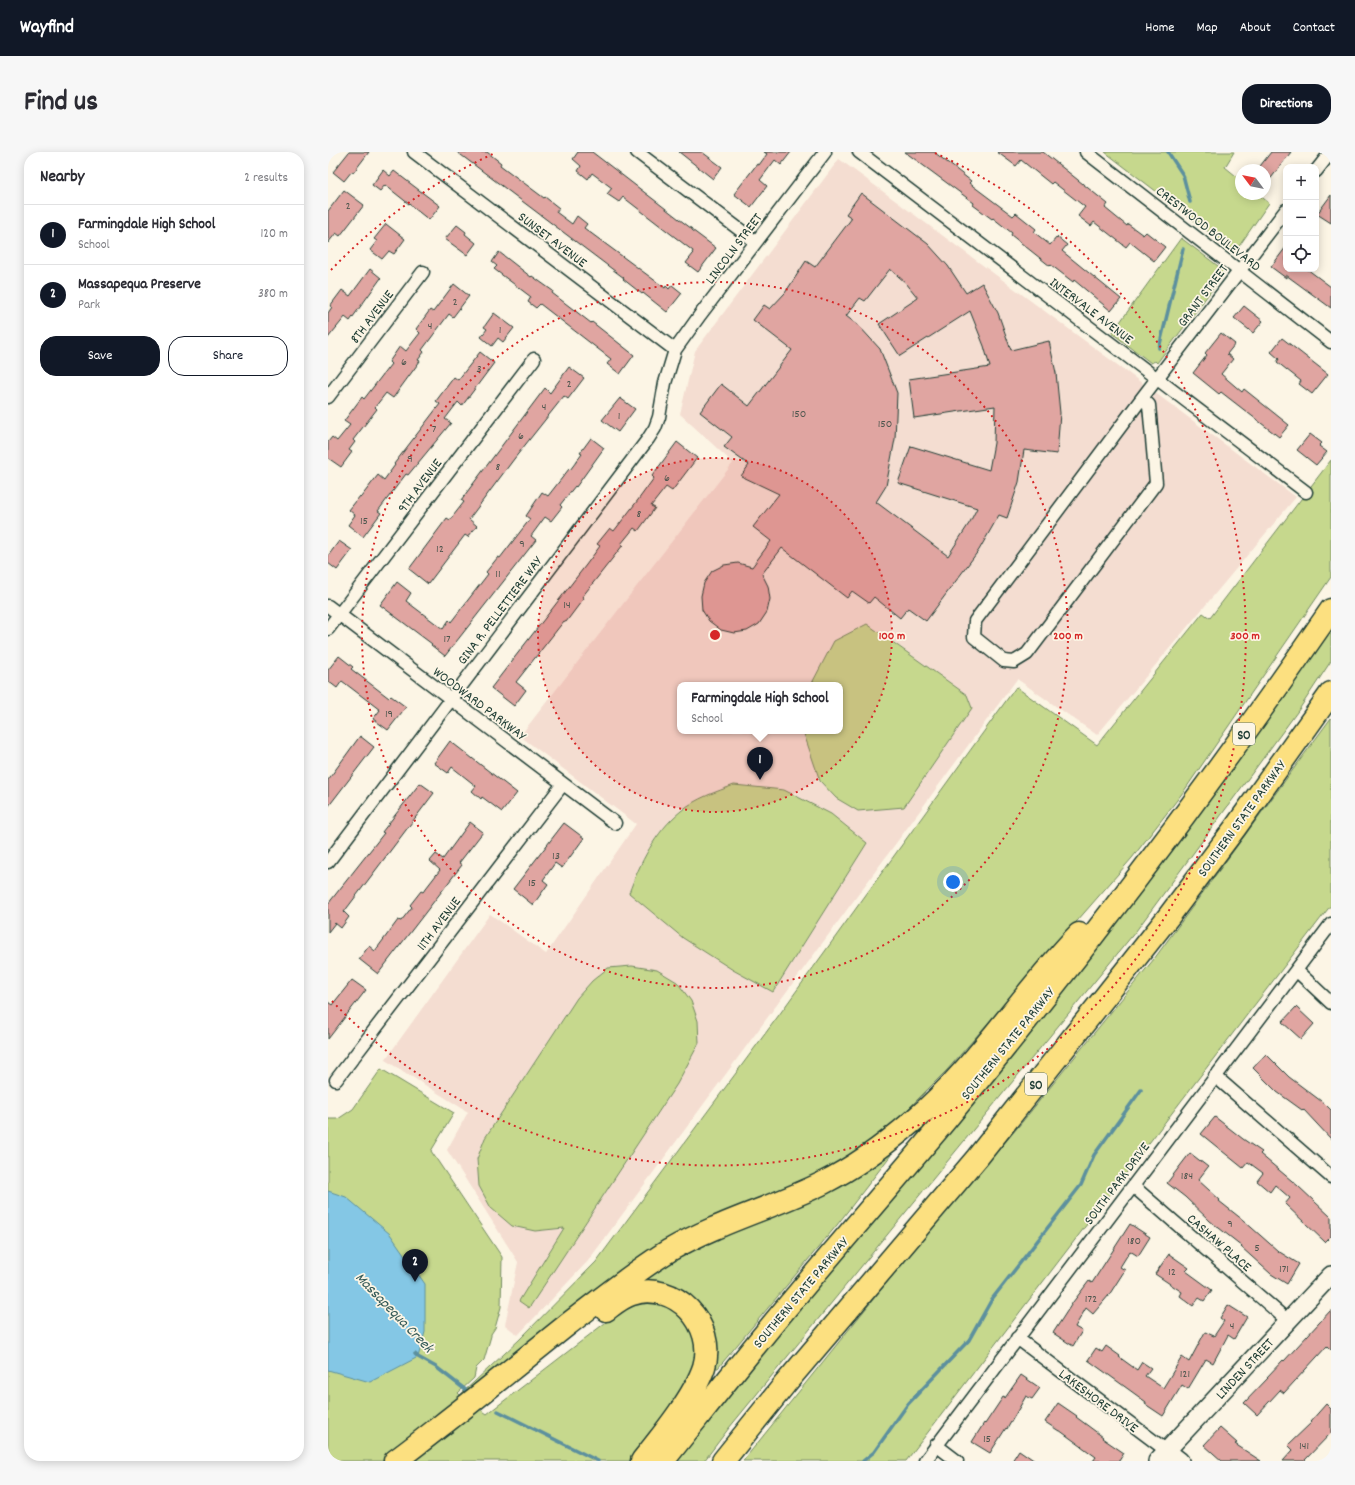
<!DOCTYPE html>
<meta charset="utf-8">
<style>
:root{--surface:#fff;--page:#f7f7f7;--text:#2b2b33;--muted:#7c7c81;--line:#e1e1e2;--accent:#111827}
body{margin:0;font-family:Dekko,sans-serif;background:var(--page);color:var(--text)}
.controls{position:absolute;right:12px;top:12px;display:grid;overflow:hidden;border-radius:8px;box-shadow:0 2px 10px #0003}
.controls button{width:36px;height:36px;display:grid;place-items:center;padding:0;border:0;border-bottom:1px solid var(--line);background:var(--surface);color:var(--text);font:20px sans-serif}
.compass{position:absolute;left:907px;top:12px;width:36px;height:36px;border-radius:50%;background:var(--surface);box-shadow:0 2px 10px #0003;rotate:302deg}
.you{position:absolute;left:625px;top:730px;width:14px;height:14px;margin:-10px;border:3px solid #fff;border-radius:50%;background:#1a73e8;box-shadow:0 0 0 6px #1a73e833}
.badge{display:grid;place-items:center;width:26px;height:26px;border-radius:50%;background:var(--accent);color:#fff;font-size:13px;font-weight:700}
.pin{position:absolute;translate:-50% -33px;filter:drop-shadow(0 1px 2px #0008)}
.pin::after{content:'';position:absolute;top:21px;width:14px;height:12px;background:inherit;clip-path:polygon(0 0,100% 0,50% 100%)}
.popup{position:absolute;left:349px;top:530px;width:166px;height:52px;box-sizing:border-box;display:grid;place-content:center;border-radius:8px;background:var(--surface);filter:drop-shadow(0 1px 3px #0005);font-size:13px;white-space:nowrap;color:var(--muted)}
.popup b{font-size:15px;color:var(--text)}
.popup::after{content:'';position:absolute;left:50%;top:100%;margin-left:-8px;border:8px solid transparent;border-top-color:var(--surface)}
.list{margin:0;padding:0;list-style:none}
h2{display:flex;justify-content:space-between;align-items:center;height:52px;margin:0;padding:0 16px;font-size:17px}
h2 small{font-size:13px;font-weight:400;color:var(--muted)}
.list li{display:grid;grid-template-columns:26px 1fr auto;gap:12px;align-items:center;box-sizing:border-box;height:60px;padding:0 16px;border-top:1px solid var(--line)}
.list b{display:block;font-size:15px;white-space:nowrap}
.list p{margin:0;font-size:13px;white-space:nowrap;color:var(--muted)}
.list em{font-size:13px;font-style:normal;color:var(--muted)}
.actions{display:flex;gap:8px;padding:12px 16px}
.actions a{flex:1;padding:9px 0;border:1px solid var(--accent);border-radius:16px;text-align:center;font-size:14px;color:var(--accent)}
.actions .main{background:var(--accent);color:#fff}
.icon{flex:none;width:22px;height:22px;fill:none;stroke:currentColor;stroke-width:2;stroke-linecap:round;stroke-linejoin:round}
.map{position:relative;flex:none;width:1003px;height:1309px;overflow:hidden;border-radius:16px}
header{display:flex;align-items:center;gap:24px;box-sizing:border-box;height:56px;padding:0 20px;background:var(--accent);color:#fff}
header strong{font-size:19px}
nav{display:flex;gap:22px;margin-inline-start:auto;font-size:14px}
.intro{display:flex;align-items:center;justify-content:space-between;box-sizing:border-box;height:96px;padding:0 24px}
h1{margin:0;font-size:28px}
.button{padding:10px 18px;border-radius:16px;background:var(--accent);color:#fff;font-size:14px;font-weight:700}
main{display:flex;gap:24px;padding:0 24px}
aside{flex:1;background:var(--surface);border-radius:16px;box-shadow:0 2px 10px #0003}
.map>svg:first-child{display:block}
</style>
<header>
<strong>Wayfind</strong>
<nav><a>Home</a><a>Map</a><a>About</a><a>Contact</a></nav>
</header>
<div class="intro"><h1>Find us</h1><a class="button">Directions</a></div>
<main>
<aside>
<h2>Nearby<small>2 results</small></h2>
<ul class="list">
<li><span class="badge">1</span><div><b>Farmingdale High School</b><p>School</p></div><em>120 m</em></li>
<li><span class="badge">2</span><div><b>Massapequa Preserve</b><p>Park</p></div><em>380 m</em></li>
</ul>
<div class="actions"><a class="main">Save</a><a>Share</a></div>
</aside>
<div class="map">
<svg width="1003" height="1309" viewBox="0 0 1003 1309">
<rect width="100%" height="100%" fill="#fcf5e5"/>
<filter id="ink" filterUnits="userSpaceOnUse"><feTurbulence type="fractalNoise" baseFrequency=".025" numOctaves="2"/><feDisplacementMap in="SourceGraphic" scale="8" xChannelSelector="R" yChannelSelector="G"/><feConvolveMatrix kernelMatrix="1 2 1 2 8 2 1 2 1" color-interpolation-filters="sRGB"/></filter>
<g filter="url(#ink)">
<path fill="#f4ddd1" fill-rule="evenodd" d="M511,7L968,345L769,583L689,527L260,1109L190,1183L177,1173L190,1110L119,998L140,960L57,908L162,762L218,802L308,672L192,584L405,311L352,262L367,199ZM352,533H512V579H352Z"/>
<path fill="#c6d88d" stroke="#728a60" d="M777,0H906L897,15L913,28V42H930L941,51L907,100Z
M853,86L894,117L896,120L895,123L829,211L827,209L823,211L784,181Z
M1003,308V425L856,639L804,706L619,918L558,979L508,1014L372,1072L287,1124L133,1244L159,1262L299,1154L325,1149L348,1157L365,1174L371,1203L360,1229L328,1279L323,1278L307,1299L309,1305L306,1309H0V967H10L25,957L53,917L126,961L103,999L174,1105L173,1155L167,1176L163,1182V1184L156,1208L148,1216L146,1226L130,1241L132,1243L191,1188L268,1110L451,863L688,535L769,593L875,461L882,466Z
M1003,468V509L972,556L808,779L401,1276L376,1309H347Z
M539,472L639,543L644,556L576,655L530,659L508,646L492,629L475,579H512V533H483L506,489Z
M1003,566V753L578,1309H415L560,1129L695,969L826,807Z
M406,633L456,638L503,662L539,691L445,840L405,818L355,786L301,741C312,711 327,680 353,659C368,646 388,640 406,633Z
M304,814L329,818L349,830L363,849L370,869L371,891L349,932L201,1156L191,1149L236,1076L207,1079L184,1074L163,1056L151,1034L149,1007L157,986L249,846L264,829L280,816Z
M560,998L563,1003L509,1073L390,1216L382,1215L379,1169L312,1135L315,1124L361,1097Z"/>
<path fill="#84c7e5" stroke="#5c909e" d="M0,1039L18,1045L62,1082L97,1132V1180L90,1205L42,1230L0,1218Z"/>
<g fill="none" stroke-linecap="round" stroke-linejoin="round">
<path stroke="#5c909e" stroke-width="3.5" d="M840,0L855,23L862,50
M831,196L855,97
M87,1202L90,1205L108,1215L139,1239
M170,1259L270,1309
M535,1309L546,1300L580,1252L641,1188L664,1147L753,1033L766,1003L813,938"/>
</g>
<path fill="#e0a5a1" stroke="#1f3d34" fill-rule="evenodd" d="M21,0H41L25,21L24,19L16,29L5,20Z
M129,0H159L173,11L172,13L216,46L217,45L231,56L228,60L244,72L249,64L259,72L256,76L337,136L338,134L341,137L344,133L354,141L339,160L315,141L314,142L295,127L296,126Z
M250,0H264L364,77V78L388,96L370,120L358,111L365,102L364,101L365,99L295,45L291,50L279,42L284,36L264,21L260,27L250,19L253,14L245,7Z
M351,0H374L394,15L385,27Z
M436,0H463L453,13L447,8L432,28L439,34L423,55L406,42L429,12L431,13L439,2Z
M577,0H606L643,29L641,31L685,64L688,61L708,77L706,80L722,93L729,85L739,93L734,99L793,147L783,159L746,128L745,130L723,113L722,114L683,83L684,81L665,66L664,67L645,53L646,51Z
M669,0H715L780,52L777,56L799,74L800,72L815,83L818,80L837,95L826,109L802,90L798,95L766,70L763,74L750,64L757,55L725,30L723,32L693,8L688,14Z
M943,0H963L937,34V18H929Z
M55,18L62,24L66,19L112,54L101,68L57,33L52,39L44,33Z
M16,38L36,53L12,84L8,81L0,91V59Z
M533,41L600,92L620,114L638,141L654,131L670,161L683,198L721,189L728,221L732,261L729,302L696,298L691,330L679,366L671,363L651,398L598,469L580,456L572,466L546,445L541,451L524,439L519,446L454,396L434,422L440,434L442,447L439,460L431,472L419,479L406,481L393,478L381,469L374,458L373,444L376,431L384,419L396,413L410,411L424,415L443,389L425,375L451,342L413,324L421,313L396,295L404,285L372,260L393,232L421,254L464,198L425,168L436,153L442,157L457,141L478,109L487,115L524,66L518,62ZM562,117L578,131L590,146L551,172L572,204L642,159L656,194L662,215L581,227L586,266L667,254L666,291L661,318L583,294L570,331L649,356L642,370L620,404L548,350L558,334L567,287L569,241L552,197L531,174L518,164L532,146L537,149Z
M1003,43V71L989,62Z
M58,72L77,87L66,102L61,99L54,107L42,98L49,89L46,87Z
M129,73L138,80L137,82L148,91L139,103L117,87Z
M958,95V117H979L1003,135V156L958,123V126L943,115Z
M171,100L203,125L204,124L225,139L224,141L263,171L264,170L306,203L292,222L279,212L283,207L212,152L208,156L200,150L203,145L166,117L169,114L164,110Z
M42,117L53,126L22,169L17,165L0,186V161L4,155L2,154L14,138L22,144Z
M126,132L141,144L125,165L121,162L94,198L96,200L90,208L92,209L65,246L58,241L47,255L49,257L25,288L27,290L21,298L24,300L13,315L0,306V290L4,285L9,289L22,273L16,269L34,245L36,247L63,212L61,210L72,194L78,199L92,181L88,177L102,158L105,160Z
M916,154L935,169L925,181L906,166Z
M166,161L186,176L175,190L170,186L164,194L153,185L159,177L156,175Z
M893,181L907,192L899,202L905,207L893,222L914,240L916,237L961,273L951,285L893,240L891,242L865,221L879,203L877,201Z
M954,186L1000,222L984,242L971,232L973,229L949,210L951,207L943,200Z
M152,200L166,211L134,254L130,250L117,267L123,271L80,323L78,322L50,359L53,361L35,385L20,373L27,363L21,358L32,344L33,345L50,323L56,328L67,313L66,312L112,252L108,249L126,225L130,228Z
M241,215L256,226L240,247L236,244L186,307L141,367L149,374L140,385L137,383L100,432L81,417L119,366L122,368L136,350L133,348L217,236L222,241Z
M292,246L307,257L290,280L274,268Z
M982,282L994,291L991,294L999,300L988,313L969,298Z
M263,286L276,296L248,335L247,334L232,353L234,355L223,369L217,365L203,384L208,388L117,504L103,493L104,492L52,453L69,430L83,441L78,449L115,477L121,468L123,470L160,422L158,420L170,405L172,406L202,367L198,364L214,340L220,344L241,317L242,318L254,302L252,301Z
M349,290L369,306L344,339L338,335L323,354L327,356L310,379L306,376L293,392L295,393L254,445L256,446L238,470L236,469L188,530L198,538L186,554L163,536L258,413L272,394L269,392L282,376L286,379L310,348L326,326L324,324Z
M11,389L24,398L9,418L0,411V404Z
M11,504L25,515L23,517L61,546L63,544L78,555L60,578L45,567L52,558L14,529L9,536L0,529V518Z
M32,584L46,595L0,655V628Z
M122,589L189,641L174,660L154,645L153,647L144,639L148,634L124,615L120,621L106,611Z
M92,631L106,641L16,760L21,765L13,776L7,771L0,780V752L56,681L54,680Z
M142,670L155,680L131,711L134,713L50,822L31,807L41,794L47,799L70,768L73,769L84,755L82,753L93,739L95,740L112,718L102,709L108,702L115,707Z
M236,671L256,686L234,716L227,711L215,728L220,732L205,753L185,737Z
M24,828L38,838L0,887V850L4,853Z
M968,855L986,872L973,887L954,870Z
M938,902L961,925L997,952L1003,958V987L975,957L974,958L949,940L925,916Z
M887,965L915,987L934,1000L932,1002L970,1034L1003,1065V1084L997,1090L957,1052L962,1046L947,1033L942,1040L929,1029L935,1021L920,1010L915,1016L873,982Z
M862,1001L880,1015L870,1028L892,1048L891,1049L915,1068L950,1099L971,1112L959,1132L943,1122L913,1095L914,1094L882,1069L857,1045L839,1031Z
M802,1072L822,1085L810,1104L802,1099L792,1115L797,1118L781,1143L765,1162L758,1156L747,1175L754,1179L745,1194L725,1181L745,1150L761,1129L764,1131Z
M841,1102L861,1116L858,1119L884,1138L876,1149L871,1146L865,1154L852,1144L854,1140L827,1122Z
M900,1153L919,1165L906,1187L900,1183L885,1211L878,1207L860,1237L854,1233L835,1264L817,1252L818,1250L760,1208L768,1196L774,1200L778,1194L792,1204L791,1205L809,1218L814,1210L823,1216L817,1224L835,1236L854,1205L861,1210L877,1180L886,1184L896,1169L892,1166Z
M1003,1158V1198L999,1194L956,1241L952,1238L929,1263L916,1251L940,1226L939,1225L955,1208L956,1209Z
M693,1223L712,1236L704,1247L698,1244L679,1277L678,1276L662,1301L644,1290L656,1271L657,1272L675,1245L677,1246Z
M730,1251L749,1264L748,1265L775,1285L774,1286L796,1301L791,1309H765L768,1305L731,1278V1279L717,1270Z
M998,1252L1003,1257V1281L976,1309H955L965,1298L960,1293L984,1270L983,1269Z
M892,1276L909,1291L907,1292L933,1309H894L876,1293Z
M691,1298L707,1309H684Z"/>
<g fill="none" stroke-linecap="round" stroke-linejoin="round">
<g stroke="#1f3d34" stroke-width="15">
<path id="street" d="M86,0L347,198
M309,0L428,90
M531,0L978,340
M758,0L1003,190
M988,19L1003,0
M0,245L95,120
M814,246L821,253L828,331L699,502L686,510L676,509L646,485L647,469L814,246L958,58
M0,454L287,671
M0,477L206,207
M0,710L320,287L327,276L331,265L337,231L347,198L372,163L497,0
M968,818L1003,851
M887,924L1003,1025
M8,928L235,632
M805,1034L960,1169
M689,1186L839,1299
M608,1293L629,1309
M597,1309L1003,772"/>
</g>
<g stroke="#1f3d34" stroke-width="20">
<path id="secondary" d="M839,1299L852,1309
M829,1309L1003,1123"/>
</g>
<g stroke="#1f3d34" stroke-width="25">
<path id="highway" d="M278,1158C286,1152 294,1145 304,1142C347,1128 389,1173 376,1215C366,1245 334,1284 314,1309
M67,1309C89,1293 111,1275 133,1258C168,1230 204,1201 239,1173C273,1147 306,1120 342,1098C391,1070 444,1056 495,1031C527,1015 557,993 585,969C649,915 693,842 751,782
M335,1309C371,1264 407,1218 444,1173C500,1105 559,1038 616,970C752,805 882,634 1003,458
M395,1309L457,1232L649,1006L773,850L841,764L907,676L1003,541"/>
</g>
<use href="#street" stroke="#fcf5e5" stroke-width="12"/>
<use href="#secondary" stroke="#fcf5e5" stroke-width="17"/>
<use href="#highway" stroke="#fce080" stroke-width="22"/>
</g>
</g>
<circle cx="387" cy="483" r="177" fill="#d62828" fill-opacity=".12"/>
<g fill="none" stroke="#d62828" stroke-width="2" stroke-dasharray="2 4">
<circle cx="387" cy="483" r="177"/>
<circle cx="387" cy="483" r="353"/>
<path d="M3 118A530 530 0 0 1 167 1M607 1A530 530 0 1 1 3 848"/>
</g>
<g text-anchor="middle" stroke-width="3.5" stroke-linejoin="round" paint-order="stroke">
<g font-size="12" fill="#4f574f">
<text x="20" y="57">2</text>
<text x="127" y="153">2</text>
<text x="102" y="177">4</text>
<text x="172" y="181">1</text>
<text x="76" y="213">6</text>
<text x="151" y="220">3</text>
<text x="241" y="235">2</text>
<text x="216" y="258">4</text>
<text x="471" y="265">150</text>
<text x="291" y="267">1</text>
<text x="557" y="275">150</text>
<text x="106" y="280">7</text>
<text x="193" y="287">6</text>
<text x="82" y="310">9</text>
<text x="170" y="318">8</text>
<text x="339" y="329">6</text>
<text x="311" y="365">8</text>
<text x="36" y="372">15</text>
<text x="194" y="395">9</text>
<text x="112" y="400">12</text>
<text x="170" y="425">11</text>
<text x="239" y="456">14</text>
<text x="119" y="490">17</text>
<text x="61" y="565">19</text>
<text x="228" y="707">13</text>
<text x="204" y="734">15</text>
<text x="859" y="1027">184</text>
<text x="902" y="1075">9</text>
<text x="806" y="1092">180</text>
<text x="929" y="1099">5</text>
<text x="956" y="1120">171</text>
<text x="844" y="1123">12</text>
<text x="763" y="1150">172</text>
<text x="904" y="1177">4</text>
<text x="857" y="1225">121</text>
<text x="659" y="1290">15</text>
<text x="976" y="1297">141</text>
</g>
<g fill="#fcf5e5" stroke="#617469" stroke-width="1">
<rect x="905" y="571" width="22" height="22" rx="3"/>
<rect x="697" y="921" width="22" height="22" rx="3"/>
</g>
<g font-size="13" font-weight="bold" fill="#1f3d34">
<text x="916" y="587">SO</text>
<text x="708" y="937">SO</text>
</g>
<g font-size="14" fill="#1f3d34" stroke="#fcf5e5">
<text transform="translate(881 76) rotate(38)" y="5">CRESTWOOD BOULEVARD</text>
<text transform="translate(225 87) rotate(37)" y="5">SUNSET AVENUE</text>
<text transform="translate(405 96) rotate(-53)" y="5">LINCOLN STREET</text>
<text transform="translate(874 143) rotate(-53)" y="5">GRANT STREET</text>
<text transform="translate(764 158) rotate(37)" y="5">INTERVALE AVENUE</text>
<text transform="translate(43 164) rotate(-53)" y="5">8TH AVENUE</text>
<text transform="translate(91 333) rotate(-53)" y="5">9TH AVENUE</text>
<text transform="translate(171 458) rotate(-53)" y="5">GINA R. PELLETTIERE WAY</text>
<text transform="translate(152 551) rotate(37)" y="5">WOODWARD PARKWAY</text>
<text transform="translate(913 666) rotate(-54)" y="5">SOUTHERN STATE PARKWAY</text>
<text transform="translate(110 771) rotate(-53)" y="5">11TH AVENUE</text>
<text transform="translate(679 891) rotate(-51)" y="5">SOUTHERN STATE PARKWAY</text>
<text transform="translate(788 1031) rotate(-53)" y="5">SOUTH PARK DRIVE</text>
<text transform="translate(892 1090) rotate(41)" y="5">CASHAW PLACE</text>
<text transform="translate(472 1140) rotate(-50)" y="5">SOUTHERN STATE PARKWAY</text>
<text transform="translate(916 1216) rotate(-47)" y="5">LINDEN STREET</text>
<text transform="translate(771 1248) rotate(37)" y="5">LAKESHORE DRIVE</text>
</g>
<g font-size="15" font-style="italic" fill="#335957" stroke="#fcf5e5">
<text transform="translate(67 1160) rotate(46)" y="5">Massapequa Creek</text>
</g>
</g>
<circle cx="387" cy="483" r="6" fill="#d62828" stroke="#fcf5e5" stroke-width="2"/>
<g font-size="12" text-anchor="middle" font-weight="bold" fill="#d62828" stroke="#fcf5e5" stroke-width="3.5" stroke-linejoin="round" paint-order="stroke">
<text x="564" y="487">100 m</text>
<text x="740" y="487">200 m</text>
<text x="917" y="487">300 m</text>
</g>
</svg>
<div class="controls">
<button>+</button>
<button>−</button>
<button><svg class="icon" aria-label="locate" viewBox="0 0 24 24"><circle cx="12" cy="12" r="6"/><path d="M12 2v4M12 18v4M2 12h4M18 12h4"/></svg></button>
</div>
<svg class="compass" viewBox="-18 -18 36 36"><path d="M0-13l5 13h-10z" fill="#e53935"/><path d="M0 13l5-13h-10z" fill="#7c7c81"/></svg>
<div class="you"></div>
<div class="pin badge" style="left:432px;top:628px">1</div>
<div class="popup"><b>Farmingdale High School</b>School</div>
<div class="pin badge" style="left:87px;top:1130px">2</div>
</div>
</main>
